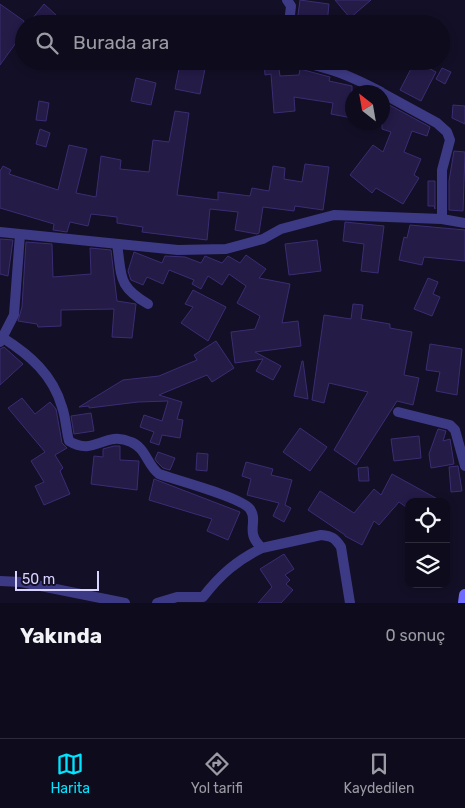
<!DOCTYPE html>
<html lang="tr">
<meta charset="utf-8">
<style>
:root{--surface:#0e0b1c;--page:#171425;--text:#f1f3f6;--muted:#9b9ba3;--line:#2e2b3b;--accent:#00e5ff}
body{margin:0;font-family:Rubik,sans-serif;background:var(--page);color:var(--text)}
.controls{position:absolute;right:15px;bottom:15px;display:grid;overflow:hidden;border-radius:10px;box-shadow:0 2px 8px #0003}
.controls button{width:45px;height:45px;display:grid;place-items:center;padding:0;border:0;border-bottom:1px solid var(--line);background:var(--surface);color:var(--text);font:25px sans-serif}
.compass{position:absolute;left:345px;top:85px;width:45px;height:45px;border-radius:50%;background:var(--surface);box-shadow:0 2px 8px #0003;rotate:329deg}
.scale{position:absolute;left:15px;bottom:12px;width:84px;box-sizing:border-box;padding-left:5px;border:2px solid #d9d4ff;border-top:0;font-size:14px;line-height:18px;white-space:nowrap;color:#d9d4ff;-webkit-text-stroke:4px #130f26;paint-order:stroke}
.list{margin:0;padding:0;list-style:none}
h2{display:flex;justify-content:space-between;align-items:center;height:65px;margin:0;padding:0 20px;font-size:21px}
h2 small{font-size:16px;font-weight:400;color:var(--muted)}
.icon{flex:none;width:28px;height:28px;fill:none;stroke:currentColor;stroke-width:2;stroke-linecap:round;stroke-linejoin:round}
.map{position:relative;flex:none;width:465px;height:603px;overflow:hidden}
.search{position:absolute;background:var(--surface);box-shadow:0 2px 8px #0003;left:15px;right:15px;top:15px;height:55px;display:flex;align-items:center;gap:12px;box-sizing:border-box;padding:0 18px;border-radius:28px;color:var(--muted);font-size:19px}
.sheet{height:135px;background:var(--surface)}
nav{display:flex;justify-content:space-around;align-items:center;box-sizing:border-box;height:70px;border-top:1px solid var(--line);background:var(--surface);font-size:14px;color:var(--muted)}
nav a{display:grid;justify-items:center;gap:2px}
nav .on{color:var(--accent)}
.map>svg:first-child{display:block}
</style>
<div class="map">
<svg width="465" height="603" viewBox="0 0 465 603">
<rect width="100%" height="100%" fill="#130f26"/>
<path fill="#241b47" stroke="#3b2d73" d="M300,0L329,4L327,24L297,22Z
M335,0H371L350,18Z
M0,4L24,21V44L18,40L0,65Z
M44,4L55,14L65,24H28Z
M415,61L436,72L421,101L400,90Z
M278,62L280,76L299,75L300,69L330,77L329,81L352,86V118L331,114L333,103L294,97L295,111L274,113L271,74L265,75L264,63Z
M180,64L205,69L200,94L175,89Z
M442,68L451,72L445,84L436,79Z
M136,78L156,83L151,105L131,101Z
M39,101L49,103L46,121L36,120Z
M382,101L430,127L427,136L412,131L404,152L421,159L414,175L419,178L403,204L376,188L372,193L350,175L373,145L383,152L391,132L382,129Z
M453,105L465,106V124L452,118Z
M175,111L189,113L177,195L218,200V192L250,196L252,188L269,191L273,166L285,168L284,179L302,182L305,164L329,167L323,210L295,206L294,211L263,207L259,233L257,234L235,230L238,212L210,209L207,240L142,232L143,227L117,223V217L91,214L88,226L70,222L67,232L53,230L54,224L0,208V171L3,166L11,170L9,174L58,190L69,145L87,149L76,193L96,197L101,156L121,160L120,169L149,172L153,140L169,142Z
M40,129L50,133L46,147L36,144Z
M454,151L465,152L463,211L449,210V181Z
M428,181H435V209L434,206H428Z
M345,222L384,226L378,273L361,271L364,244L343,241Z
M410,225L465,230V261L424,257L422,265L399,260L404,237L407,238Z
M0,239L13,240L8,276L0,274Z
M317,240L321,271L289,275L285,244Z
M26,242L52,244L53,277L91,274L90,248L111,250L117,301L136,304L132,338L112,337L114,309L61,310V326L38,327L37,324L18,321L22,307Z
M134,252L162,263L165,256L185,257L201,263L205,256L222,263L228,256L240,263L246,255L266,269L259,278L290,284L282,323L298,321L301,346L255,352L281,366L273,380L256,371L263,359L235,363L231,332L255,329L260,316L237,303L246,286L229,274L222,285L208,276L201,289L192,284L194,280L169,270L163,284L147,277L143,285L131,280L128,271Z
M428,278L438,282L433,294L440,297L432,316L414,309Z
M193,290L226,307L208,341L181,323L193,307L185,304Z
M353,304L363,305L361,319L390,324V328L412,332L404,375L419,378L413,405L397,401L356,465L334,450L368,392L329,383L324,403L312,400L324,315L351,319Z
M216,341L234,368L212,382L207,375L159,395L182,402L177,419L183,420L180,438L162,435L159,445L150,442L154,432L140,427L144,415L162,421L168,401L138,402L89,408V406L79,407L123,380L159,376L197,360L194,355Z
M430,344L462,349L457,395L436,391L440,372L426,370Z
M4,347L23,364L0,385V349Z
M302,361H303L308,399L294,396Z
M22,398L35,414L50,402L56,409L62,443L67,448L55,455L63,468L60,471L70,494L44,505L35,486L44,482L31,461L45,452L8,408Z
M91,413L94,431L74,434L71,416Z
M300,428L327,447L310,471L283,452Z
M438,429L446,431L443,441L450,439L454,464L431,468L429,454Z
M419,436L421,458L394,461L391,439Z
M114,446H120V460L139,461L137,490L91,484L94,456L103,457V449Z
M158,452L175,458L170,470L163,468L157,462L155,459Z
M197,453L208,454L207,471L196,470Z
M246,462L273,469L271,475L292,480L285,505L291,508L284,522L273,516L279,503L247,495L251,479L242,476Z
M458,466L462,491L451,492L449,467Z
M368,467L369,481H359L358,468Z
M392,474L443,502H409V509L399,502L379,525L374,521L362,545L345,536V535L308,510L320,491L354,513L374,489L381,495Z
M154,479L240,512L228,540L207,531L212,519L149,500Z
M284,554L294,569L285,575L290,580L286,584L293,590L281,603H258L272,587L260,569Z"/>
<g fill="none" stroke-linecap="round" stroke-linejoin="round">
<path stroke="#3d3a85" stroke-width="10" d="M287,0L291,6L289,24
M297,61C331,68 351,76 381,92
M382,93L437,123L447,132L450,140L442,170V219
M0,232L178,250L226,249L263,239L281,229L334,215L442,219L465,223
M117,244C122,276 117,286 148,304
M3,338C30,355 53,375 62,407C66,418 66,430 69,441C95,457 104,430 131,442C146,448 147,465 159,474C176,480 241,497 250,509C259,522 244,532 262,548L321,535C332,536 335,538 341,547L350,603
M0,342L14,315L20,234
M398,412L450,425L455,430L465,466
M0,581L21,582L125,603
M157,603L177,597H203C220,575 237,560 262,548"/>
<path stroke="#6f6bff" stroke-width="12" d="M464,603L465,595"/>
</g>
</svg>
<div class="controls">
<button><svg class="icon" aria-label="locate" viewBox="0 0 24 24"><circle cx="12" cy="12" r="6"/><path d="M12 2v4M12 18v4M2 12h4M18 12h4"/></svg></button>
<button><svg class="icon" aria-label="layers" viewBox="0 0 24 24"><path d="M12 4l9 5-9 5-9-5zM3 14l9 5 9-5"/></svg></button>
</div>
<svg class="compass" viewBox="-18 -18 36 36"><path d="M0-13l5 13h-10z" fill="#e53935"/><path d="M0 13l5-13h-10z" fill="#9b9ba3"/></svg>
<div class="scale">50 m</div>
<div class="search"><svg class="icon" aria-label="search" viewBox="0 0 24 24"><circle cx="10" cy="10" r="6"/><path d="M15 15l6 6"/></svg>Burada ara</div>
</div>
<section class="sheet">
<h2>Yakında<small>0 sonuç</small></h2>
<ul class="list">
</ul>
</section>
<nav>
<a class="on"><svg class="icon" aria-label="map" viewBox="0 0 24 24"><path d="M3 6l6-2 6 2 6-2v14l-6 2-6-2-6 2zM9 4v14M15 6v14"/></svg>Harita</a>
<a><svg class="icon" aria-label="directions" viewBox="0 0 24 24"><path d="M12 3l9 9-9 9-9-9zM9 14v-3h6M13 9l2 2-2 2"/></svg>Yol tarifi</a>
<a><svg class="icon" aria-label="saved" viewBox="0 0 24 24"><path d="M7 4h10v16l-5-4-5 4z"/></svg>Kaydedilen</a>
</nav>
